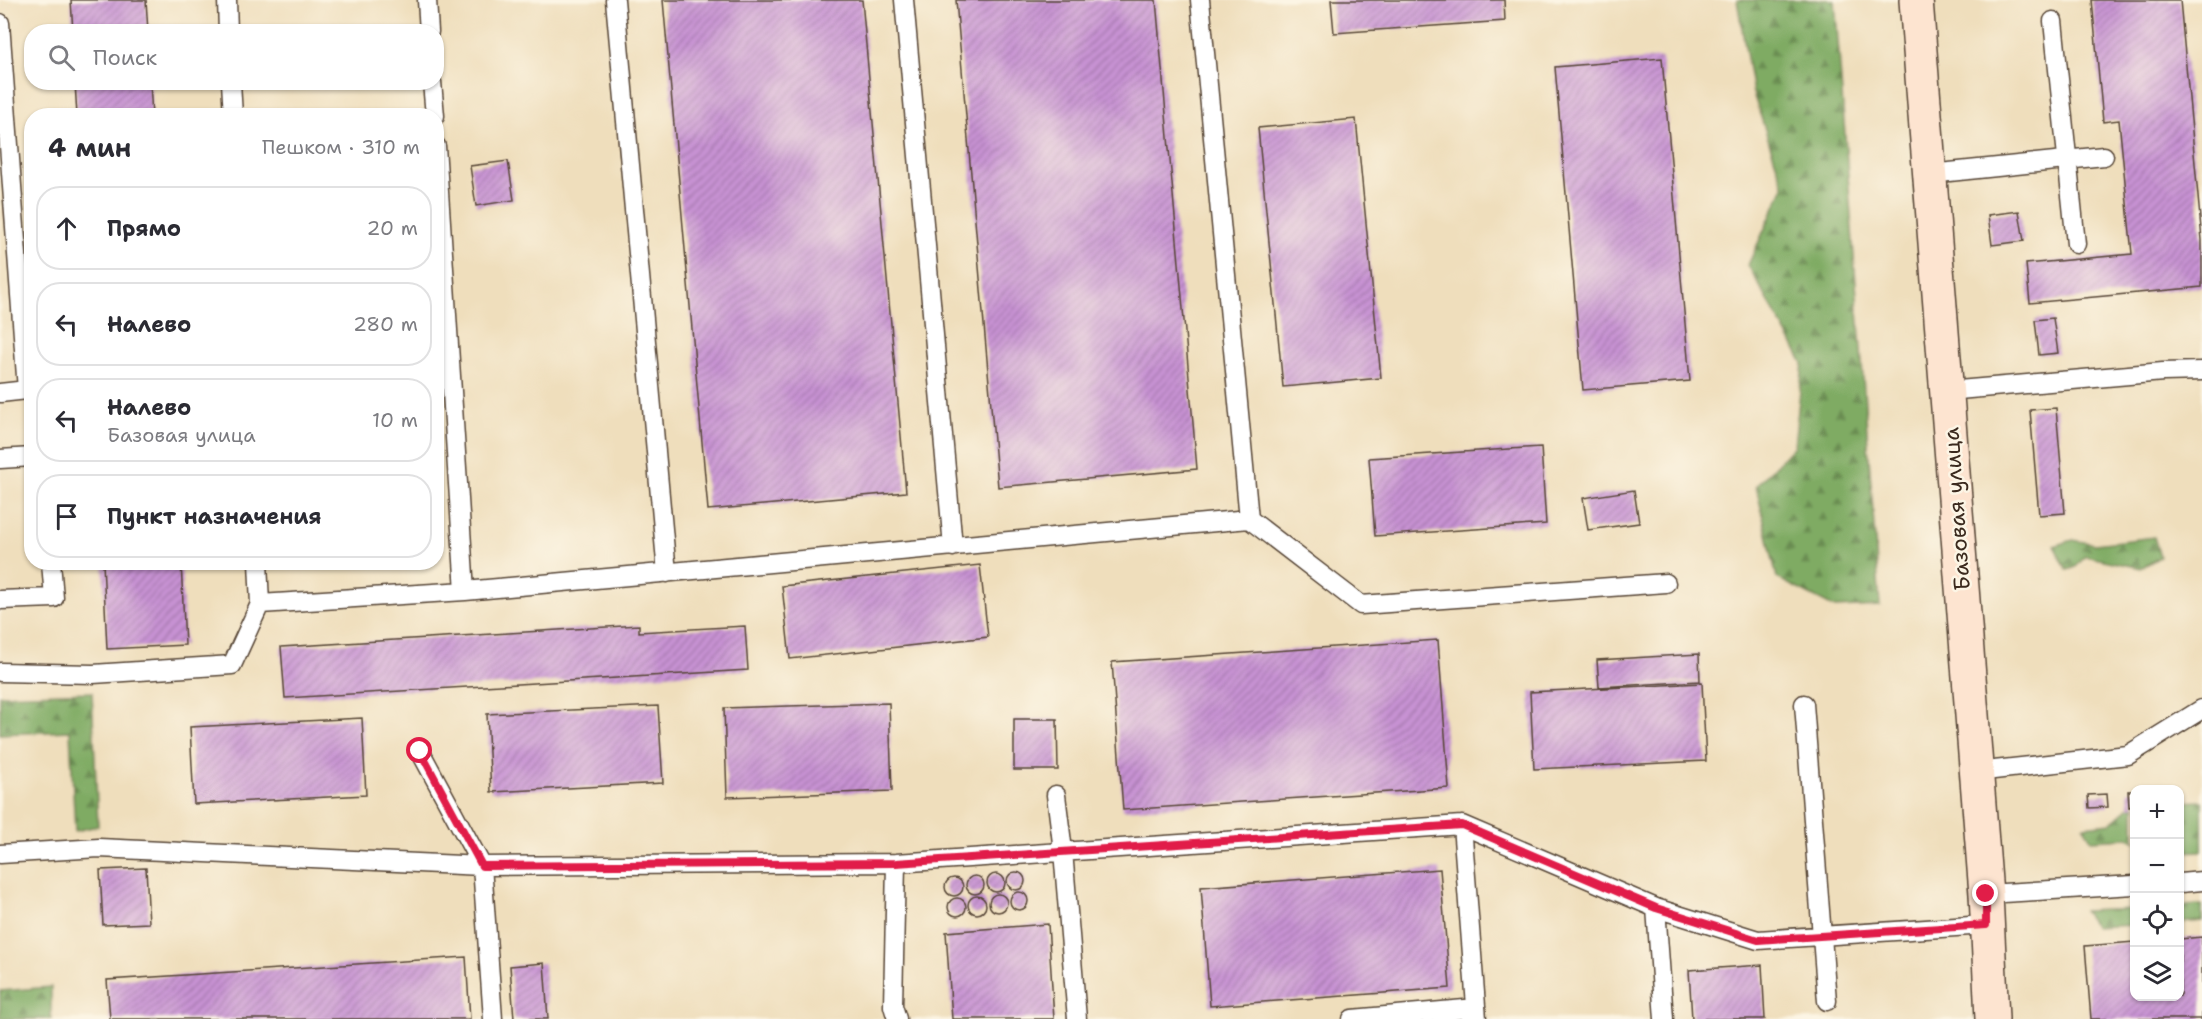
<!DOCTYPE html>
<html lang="ru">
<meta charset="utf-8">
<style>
:root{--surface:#fff;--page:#f7f7f7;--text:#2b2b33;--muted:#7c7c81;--line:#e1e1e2}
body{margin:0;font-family:"Shantell Sans",sans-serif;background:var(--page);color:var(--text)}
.controls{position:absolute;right:18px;bottom:18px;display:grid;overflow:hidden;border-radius:12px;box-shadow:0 2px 4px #0004}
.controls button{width:54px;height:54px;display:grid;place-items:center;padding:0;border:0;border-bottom:2px solid var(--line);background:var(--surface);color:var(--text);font:30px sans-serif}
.stop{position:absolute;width:18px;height:18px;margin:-14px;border:4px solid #e11d48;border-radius:50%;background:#fff}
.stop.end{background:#e11d48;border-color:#fff;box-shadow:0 2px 6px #0008}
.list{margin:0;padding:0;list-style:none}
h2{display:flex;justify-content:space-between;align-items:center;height:78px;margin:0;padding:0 24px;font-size:26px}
h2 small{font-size:20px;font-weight:400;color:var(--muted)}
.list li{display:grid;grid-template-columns:39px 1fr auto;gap:18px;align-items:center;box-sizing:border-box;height:84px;margin:0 12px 12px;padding:0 12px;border:2px solid var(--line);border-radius:24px}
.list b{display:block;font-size:22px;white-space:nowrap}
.list p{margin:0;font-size:20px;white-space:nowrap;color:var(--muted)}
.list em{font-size:20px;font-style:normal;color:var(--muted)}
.icon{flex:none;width:33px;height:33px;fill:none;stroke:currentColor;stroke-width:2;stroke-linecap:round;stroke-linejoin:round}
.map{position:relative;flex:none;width:2202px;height:1019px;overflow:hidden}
.search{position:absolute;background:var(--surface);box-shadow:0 2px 4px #0004;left:24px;top:24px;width:420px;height:66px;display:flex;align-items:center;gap:15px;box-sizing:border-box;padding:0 21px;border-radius:24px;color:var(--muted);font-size:22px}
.panel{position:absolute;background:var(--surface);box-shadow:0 2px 4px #0004;left:24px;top:108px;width:420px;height:462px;border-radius:24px}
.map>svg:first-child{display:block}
</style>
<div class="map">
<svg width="2202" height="1019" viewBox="0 0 2202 1019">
<defs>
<pattern id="forest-firs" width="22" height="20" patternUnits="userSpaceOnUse" patternTransform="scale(1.5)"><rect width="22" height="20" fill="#7fab63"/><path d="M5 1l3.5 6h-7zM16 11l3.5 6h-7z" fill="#698b51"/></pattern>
<pattern id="building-hatch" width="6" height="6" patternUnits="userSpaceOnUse" patternTransform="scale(1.5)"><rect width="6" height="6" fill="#c792d3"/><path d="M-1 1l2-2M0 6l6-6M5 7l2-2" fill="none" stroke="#a377ab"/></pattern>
</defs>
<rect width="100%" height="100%" fill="#fcf5e5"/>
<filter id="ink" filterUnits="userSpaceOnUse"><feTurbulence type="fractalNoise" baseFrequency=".0167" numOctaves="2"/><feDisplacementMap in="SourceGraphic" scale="12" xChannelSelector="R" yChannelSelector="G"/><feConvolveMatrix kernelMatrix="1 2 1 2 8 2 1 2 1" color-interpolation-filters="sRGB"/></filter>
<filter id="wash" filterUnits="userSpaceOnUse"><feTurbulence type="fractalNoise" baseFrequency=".008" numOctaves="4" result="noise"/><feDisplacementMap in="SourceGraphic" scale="24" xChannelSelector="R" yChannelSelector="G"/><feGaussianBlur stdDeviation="1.35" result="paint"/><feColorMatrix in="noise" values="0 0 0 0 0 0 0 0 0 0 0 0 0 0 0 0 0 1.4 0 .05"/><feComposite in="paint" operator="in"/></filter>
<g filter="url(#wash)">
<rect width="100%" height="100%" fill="#efdebc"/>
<path fill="url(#forest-firs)" stroke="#5d6a40" stroke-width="1.5" d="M1737,0H1835L1880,606L1835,608L1777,578L1756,486L1794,446L1803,363L1748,265L1784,187L1753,93Z
M2154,537L2160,557L2141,568L2085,556L2076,567L2067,570L2054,546L2073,540L2095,544Z
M92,692L98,826L75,831L70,731L0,734V695Z
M2202,801V851L2180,852V802Z
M2134,806V841L2129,838L2091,840L2084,826L2111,823L2129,807Z
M2202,905V921L2180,923V906Z
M2134,909V925L2095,927L2083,911Z
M51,987V1019H0V991Z"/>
<g id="blocks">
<path fill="url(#building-hatch)" d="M71,0H146L148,32H73Z
M663,0H862L906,492L708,510Z
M956,0H1156L1197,469L998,487Z
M1331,0H1504L1505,21L1334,33Z
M2092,0H2180L2202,240V287L2030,303L2026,264L2132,254L2119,120L2103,122Z
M1662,58L1690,381L1583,390L1555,67Z
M75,82H150L152,116H77Z
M1356,119L1381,378L1283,387L1258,128Z
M508,161L514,200L476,206L470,166Z
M2019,211L2024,241L1992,245L1988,215Z
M2053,318L2058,353L2039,355L2035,320Z
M2056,408L2065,513L2039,515L2030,410Z
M1541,447L1546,524L1375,536L1369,458Z
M1634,490L1639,523L1588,530L1583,498Z
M103,562H181L185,645L107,649Z
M980,565L988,637L790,659L782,586Z
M639,625V632L745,626L748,670L285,698L281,647Z
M1438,640L1449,788L1123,810L1112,662Z
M1699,654L1700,681L1599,687L1597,660Z
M1702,683L1706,761L1534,769L1530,692Z
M889,703L892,791L727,797L724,708Z
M658,706L663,783L491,792L487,714Z
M362,718L366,795L194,804L190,727Z
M1014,719H1057L1058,770H1014Z
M2128,791H2134V806L2129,807Z
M2107,794L2108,807L2089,808L2088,795Z
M146,868L149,923L103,925L100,870Z
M1440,869L1450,988L1210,1006L1201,887Z
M1007 881a9 9 0 1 1 18 0a9 9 0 1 1-18 0Z
M987 883a9 9 0 1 1 18 0a9 9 0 1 1-18 0Z
M966 885a9 9 0 1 1 18 0a9 9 0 1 1-18 0Z
M945 887a9 9 0 1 1 18 0a9 9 0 1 1-18 0Z
M1010 901a9 9 0 1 1 18 0a9 9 0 1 1-18 0Z
M989 903a9 9 0 1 1 18 0a9 9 0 1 1-18 0Z
M968 905a9 9 0 1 1 18 0a9 9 0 1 1-18 0Z
M948 907a9 9 0 1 1 18 0a9 9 0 1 1-18 0Z
M1048,924L1054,1019H952L946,932Z
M2202,937V1019H2091L2085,946L2134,942V996H2180V939Z
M466,957L470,1019H110L107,980Z
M544,963L548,1019H514L510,966Z
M1762,965L1765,1019H1692L1689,970Z"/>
</g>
</g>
<g filter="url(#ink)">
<use href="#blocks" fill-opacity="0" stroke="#564536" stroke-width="1.5"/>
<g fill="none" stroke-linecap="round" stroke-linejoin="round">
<g stroke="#564536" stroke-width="21">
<path id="lane" d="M227,0L228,32
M427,0L429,32
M615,0L667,573
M904,0L953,547
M2053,21L2076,244
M0,23L27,390L0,393
M231,82L233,116
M432,82L435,116
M436,146L465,591
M1930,174L2104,156
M1947,391L2163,372L2202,371
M0,459L32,457
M1249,519L1361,605L1666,583
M0,600L54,598L51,562
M260,604L465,591L1249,519L1200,0
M0,672L93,674L232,665L260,604L258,562
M1804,704L1827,1001
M420,751L482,866L493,1019
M1976,772L2128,755L2202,709
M1056,795L1063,851L1077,1019
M1462,825L1477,1019
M0,854L99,848L482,866L896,863L1462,825L1656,908L1758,940L1986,925
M896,863L893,1006L897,1019
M2180,883L2202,881
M1986,894L2134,885
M1656,908L1664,1019
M1352,1019L1476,1008"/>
</g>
<g stroke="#564536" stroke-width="36">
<path id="secondary" d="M1916,0L1986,894L1992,1019"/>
</g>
<use href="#lane" stroke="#fff" stroke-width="18"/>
<use href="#secondary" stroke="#fde4d0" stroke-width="33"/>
</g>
</g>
<g fill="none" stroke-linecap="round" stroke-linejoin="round" filter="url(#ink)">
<path stroke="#e11d48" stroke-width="8" d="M420,751L482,866L896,863L1462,825L1656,908L1758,940L1986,925V894"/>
</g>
<g text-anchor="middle" stroke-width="5" stroke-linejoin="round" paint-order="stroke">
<g font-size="22" fill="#3b2a1e" stroke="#fcf5e5">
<text transform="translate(1956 509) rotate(-94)" y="8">Базовая улица</text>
</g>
</g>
</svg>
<div class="controls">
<button>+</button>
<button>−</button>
<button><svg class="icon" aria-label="locate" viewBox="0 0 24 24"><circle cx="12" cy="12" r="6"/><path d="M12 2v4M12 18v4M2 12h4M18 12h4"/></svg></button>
<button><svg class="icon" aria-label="layers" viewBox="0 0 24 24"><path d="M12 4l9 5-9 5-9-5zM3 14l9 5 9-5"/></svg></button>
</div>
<div class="stop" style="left:420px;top:751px"></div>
<div class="stop end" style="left:1986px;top:894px"></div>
<div class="search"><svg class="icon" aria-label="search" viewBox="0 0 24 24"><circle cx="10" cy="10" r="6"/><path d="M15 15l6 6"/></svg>Поиск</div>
<section class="panel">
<h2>4 мин<small>Пешком · 310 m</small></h2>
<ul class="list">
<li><svg class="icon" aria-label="ahead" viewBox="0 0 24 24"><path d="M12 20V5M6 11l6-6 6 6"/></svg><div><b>Прямо</b></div><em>20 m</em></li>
<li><svg class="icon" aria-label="left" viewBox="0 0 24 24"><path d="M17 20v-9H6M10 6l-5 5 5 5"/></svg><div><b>Налево</b></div><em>280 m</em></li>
<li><svg class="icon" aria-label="left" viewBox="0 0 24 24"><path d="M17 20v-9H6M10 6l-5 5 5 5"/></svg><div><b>Налево</b><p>Базовая улица</p></div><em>10 m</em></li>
<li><svg class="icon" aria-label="arrive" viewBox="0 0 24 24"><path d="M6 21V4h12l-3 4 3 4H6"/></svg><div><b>Пункт назначения</b></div></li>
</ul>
</section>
</div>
